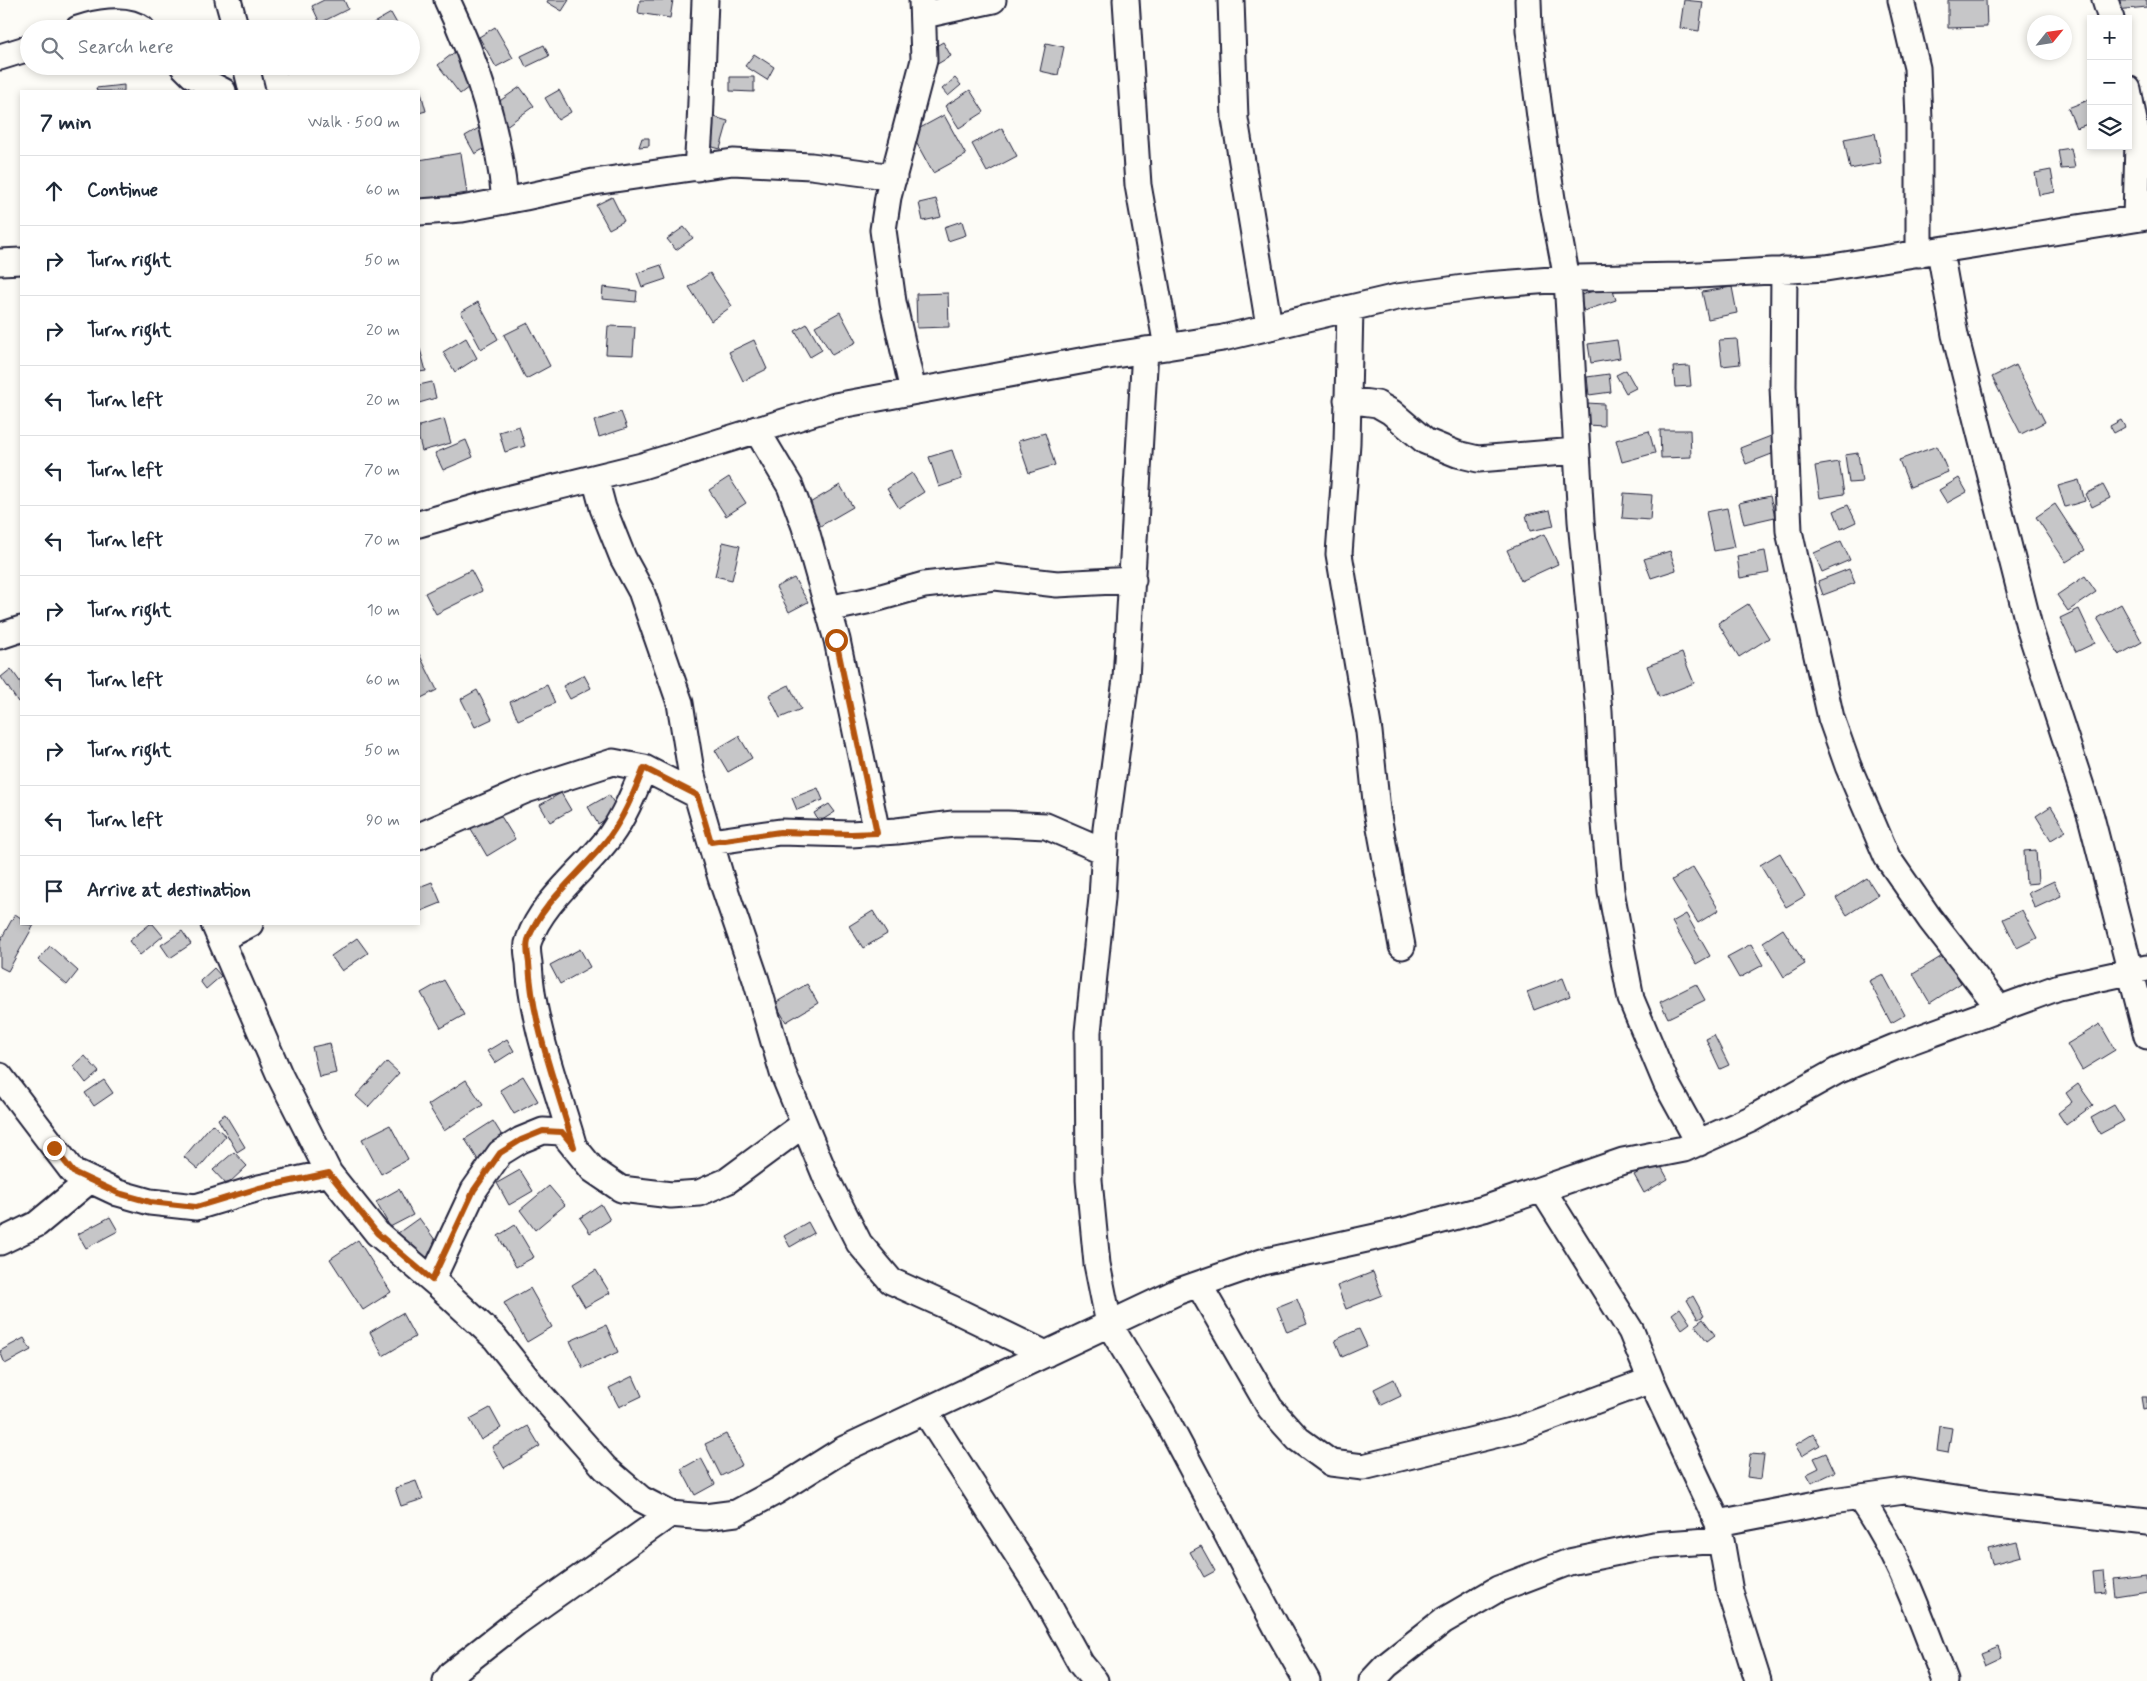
<!DOCTYPE html>
<meta charset="utf-8">
<style>
:root{--surface:#fff;--page:#f2f2f3;--text:#1f2937;--muted:#747a83;--line:#e0e1e3}
body{margin:0;font-family:Mynerve,sans-serif;background:var(--page);color:var(--text)}
.controls{position:absolute;right:15px;top:15px;display:grid;overflow:hidden;border-radius:0px;box-shadow:0 2px 8px #0003}
.controls button{width:45px;height:45px;display:grid;place-items:center;padding:0;border:0;border-bottom:1px solid var(--line);background:var(--surface);color:var(--text);font:25px sans-serif}
.compass{position:absolute;left:2027px;top:15px;width:45px;height:45px;border-radius:50%;background:var(--surface);box-shadow:0 2px 8px #0003;rotate:60deg}
.stop{position:absolute;width:15px;height:15px;margin:-11px;border:4px solid #b45309;border-radius:50%;background:#fff}
.stop.end{background:#b45309;border-color:#fff;box-shadow:0 1px 5px #0008}
.list{margin:0;padding:0;list-style:none}
h2{display:flex;justify-content:space-between;align-items:center;height:65px;margin:0;padding:0 20px;font-size:21px}
h2 small{font-size:16px;font-weight:400;color:var(--muted)}
.list li{display:grid;grid-template-columns:32px 1fr auto;gap:15px;align-items:center;box-sizing:border-box;height:70px;padding:0 20px;border-top:1px solid var(--line)}
.list b{display:block;font-size:19px;white-space:nowrap}
.list em{font-size:16px;font-style:normal;color:var(--muted)}
.icon{flex:none;width:28px;height:28px;fill:none;stroke:currentColor;stroke-width:2;stroke-linecap:round;stroke-linejoin:round}
.map{position:relative;flex:none;width:2147px;height:1681px;overflow:hidden}
.search{position:absolute;background:var(--surface);box-shadow:0 2px 8px #0003;left:20px;top:20px;width:400px;height:55px;display:flex;align-items:center;gap:12px;box-sizing:border-box;padding:0 18px;border-radius:28px;color:var(--muted);font-size:19px}
.panel{position:absolute;background:var(--surface);box-shadow:0 2px 8px #0003;left:20px;top:90px;width:400px;height:835px;border-radius:0px}
.map>svg:first-child{display:block}
</style>
<div class="map">
<svg width="2147" height="1681" viewBox="0 0 2147 1681">
<rect width="100%" height="100%" fill="#fdfcf7"/>
<filter id="ink" filterUnits="userSpaceOnUse"><feTurbulence type="fractalNoise" baseFrequency=".02" numOctaves="2"/><feDisplacementMap in="SourceGraphic" scale="10" xChannelSelector="R" yChannelSelector="G"/><feConvolveMatrix kernelMatrix="1 2 1 2 8 2 1 2 1" color-interpolation-filters="sRGB"/></filter>
<g filter="url(#ink)">
<path fill="#c6c6c8" stroke="#22223b" d="M324,0H344L348,9L320,23L312,6Z
M548,0H569L562,11L547,2Z
M640,0H673L670,18L638,13Z
M1684,0L1703,2L1699,31L1680,28Z
M1948,0H1986L1987,27L1948,28Z
M2115,0H2147V7L2116,10Z
M391,13L400,29H372L370,25Z
M495,27L513,58L496,67L479,37Z
M943,42L951,56L934,66L926,52Z
M1046,43L1064,47L1058,75L1040,71Z
M544,45L549,56L526,67L521,56Z
M456,51L477,81L460,94L438,65Z
M754,54L774,67L767,80L745,66Z
M284,66H309L286,73Z
M730,77H754V92L730,91Z
M955,78L961,85L948,96L942,89Z
M124,85V91H97L96,88Z
M520,87L534,106L502,129L488,109Z
M420,89L426,111L419,113V91H410Z
M559,90L571,112L558,120L545,98Z
M970,90L984,112L959,128L945,106Z
M2091,99V123L2076,128L2068,108Z
M944,115L966,155L933,173L911,133Z
M714,117L728,121L720,149L706,145Z
M484,125L495,142L475,154L465,136Z
M1002,128L1017,156L987,172L972,144Z
M1875,133L1881,163L1850,169L1844,139Z
M642,138H649V146L639,147Z
M2071,148L2075,168L2061,169L2058,150Z
M461,153L467,193L419,201V160Z
M2051,170L2055,192L2039,195L2035,173Z
M612,197L624,221L609,229L596,205Z
M936,199L941,217L923,221L919,203Z
M962,221L966,235L948,241L944,227Z
M684,227L693,238L676,250L667,239Z
M661,265L666,279L642,287L637,273Z
M710,273L732,306L711,321L689,287Z
M1611,285L1616,300L1584,311L1578,296Z
M603,287L637,291L636,302L602,299Z
M1732,287L1737,313L1708,319L1702,292Z
M948,293L949,327L917,328L916,294Z
M478,302L498,339L481,349L461,312Z
M840,312L856,342L832,355L815,326Z
M528,323L550,366L526,379L504,335Z
M807,324L822,350L810,357L795,331Z
M608,326L635,327L633,355L606,354Z
M466,338L477,358L455,372L443,352Z
M1737,339L1740,364L1722,366L1719,340Z
M754,340L767,369L743,381L729,352Z
M1617,340L1620,358L1591,363L1588,344Z
M420,349L426,371L419,372V350Z
M2016,365L2045,422L2021,434L1992,377Z
M1689,366L1691,386L1675,387L1673,367Z
M1626,370L1636,388L1626,393L1616,375Z
M1609,374L1611,392L1589,395L1587,377Z
M432,382L436,398L419,403V385Z
M1587,403L1604,404V426L1587,425Z
M621,412L627,428L599,437L594,421Z
M444,419L451,443L422,451L419,439V426Z
M2121,420L2125,427L2114,433L2110,426Z
M519,426L525,446L505,452L499,432Z
M1660,430H1690L1691,457L1661,458Z
M1649,431L1655,453L1622,462L1616,440Z
M1045,433L1055,465L1029,473L1018,441Z
M1771,436L1777,452L1746,464L1740,448Z
M466,440L473,457L443,470L435,453Z
M1937,446L1948,472L1910,487L1899,460Z
M952,450L962,479L939,487L929,457Z
M1858,453L1862,482L1849,483L1845,455Z
M1839,462L1844,494L1820,498L1815,466Z
M912,473L924,492L899,508L887,489Z
M729,477L746,503L726,516L709,490Z
M1959,478L1967,492L1947,503L1939,490Z
M2079,480L2085,501L2065,507L2058,486Z
M840,485L853,507L815,529L803,507Z
M2103,485L2110,498L2092,507L2086,494Z
M1624,493L1652,495L1650,520L1622,518Z
M1770,496L1775,517L1744,524L1739,503Z
M2055,504L2085,550L2066,562L2036,517Z
M1848,505L1856,522L1841,529L1834,511Z
M1727,508L1735,547L1714,551L1706,512Z
M1550,510L1554,526L1530,531L1526,515Z
M1544,534L1558,564L1521,581L1507,550Z
M1841,541L1850,560L1822,572L1814,553Z
M723,542L740,546L732,580L715,576Z
M1670,551L1676,570L1651,578L1644,559Z
M1765,551L1769,573L1740,578L1737,556Z
M1849,569L1855,583L1823,595L1818,581Z
M471,570L482,591L436,614L425,593Z
M2085,576L2096,592L2068,611L2057,595Z
M794,578L808,602L789,612L776,587Z
M1748,604L1769,638L1739,657L1718,623Z
M2121,604L2142,642L2119,655L2097,618Z
M2079,609L2095,643L2076,652L2060,618Z
M1682,653L1694,683L1659,697L1647,666Z
M419,654L437,690L419,699Z
M11,669L21,683V700L18,702L1,677Z
M584,675L591,688L570,699L563,686Z
M547,685L555,703L518,720L510,702Z
M789,685L801,709L780,718L769,695Z
M477,690L492,719L475,727L461,699Z
M739,736L752,758L728,772L715,750Z
M818,788L823,800L797,810L792,798Z
M561,793L571,810L550,822L540,805Z
M609,795L619,811L598,824L588,807Z
M829,804L835,812L819,822L814,813Z
M494,805L515,839L487,856L467,822Z
M2051,806L2066,831L2051,840L2036,816Z
M2036,850L2038,883L2026,884L2024,851Z
M1780,853L1805,896L1786,907L1760,865Z
M1693,867L1719,910L1698,923L1672,880Z
M1867,878L1878,895L1847,915L1836,898Z
M2054,881L2061,896L2035,908L2028,893Z
M432,882L441,903L419,912V887Z
M2022,910L2037,938L2017,948L2003,919Z
M873,911L887,934L863,948L849,926Z
M15,914L21,918V924L34,925L8,971L0,967V941Z
M1686,914L1710,956L1696,964L1672,922Z
M150,924H153L163,936L140,955L129,941Z
M1783,929L1805,964L1784,977L1763,942Z
M182,931L191,944L170,958L161,945Z
M357,938L368,953L342,971L331,956Z
M1751,944L1763,965L1739,978L1727,957Z
M50,946L78,971L67,985L38,960Z
M580,949L590,967L560,984L550,965Z
M1944,955L1961,983L1930,1003L1913,974Z
M214,968L221,976L206,989L200,981Z
M1883,974L1905,1015L1891,1023L1869,981Z
M1563,978L1570,996L1534,1010L1527,992Z
M444,980L464,1015L441,1028L421,993Z
M807,984L818,1003L786,1022L775,1003Z
M1696,984L1705,1000L1668,1018L1660,1002Z
M2100,1024L2115,1050L2082,1070L2067,1044Z
M1714,1035L1729,1065L1720,1069L1706,1039Z
M507,1039L514,1051L495,1063L487,1051Z
M330,1043L336,1073L319,1077L312,1047Z
M85,1056L99,1072L86,1083L73,1066Z
M387,1062L399,1073L368,1107L356,1096Z
M523,1076L538,1101L514,1114L500,1090Z
M104,1080L113,1093L94,1106L85,1093Z
M466,1080L483,1105L444,1131L428,1105Z
M2078,1084L2093,1105L2066,1125L2058,1113L2072,1102L2066,1093Z
M2114,1105L2124,1121L2100,1134L2091,1118Z
M225,1114L245,1147L237,1152L218,1119Z
M493,1121L506,1142L478,1160L465,1139Z
M212,1124L226,1136L198,1169L184,1157Z
M390,1125L408,1159L381,1174L362,1139Z
M234,1152L247,1166L227,1185L213,1170Z
M1658,1161L1668,1179L1644,1193L1634,1175Z
M520,1170L533,1191L509,1205L497,1183Z
M549,1186L565,1205L535,1230L520,1210Z
M399,1189L413,1215L390,1227L376,1202Z
M601,1204L610,1220L590,1233L580,1218Z
M110,1217L118,1231L86,1248L78,1234Z
M419,1218L441,1248L420,1264L398,1233Z
M808,1222L814,1233L790,1247L784,1236Z
M515,1225L534,1257L516,1267L498,1236Z
M358,1240L391,1292L363,1310L330,1259Z
M596,1270L610,1293L585,1307L572,1285Z
M1373,1272L1382,1295L1346,1309L1337,1286Z
M530,1288L552,1327L527,1342L504,1303Z
M1693,1296L1704,1316L1698,1319L1687,1300Z
M1297,1299L1307,1324L1287,1332L1277,1307Z
M1680,1308L1690,1323L1682,1329L1672,1314Z
M402,1313L415,1337L383,1356L370,1332Z
M1703,1319L1715,1335L1707,1341L1695,1325Z
M606,1325L618,1352L583,1368L570,1341Z
M1359,1329L1367,1346L1342,1357L1335,1340Z
M24,1338L31,1350L5,1364L0,1351Z
M633,1376L642,1396L619,1407L609,1388Z
M1394,1379L1401,1396L1382,1405L1374,1389Z
M2141,1397H2147V1408L2143,1409Z
M490,1408L501,1428L481,1440L470,1419Z
M528,1426L540,1446L504,1468L492,1447Z
M1940,1426L1952,1428L1948,1453L1937,1451Z
M726,1434L742,1465L721,1476L705,1444Z
M1813,1434L1820,1445L1802,1456L1795,1445Z
M1826,1453L1835,1472L1812,1483L1807,1474L1819,1468L1814,1458Z
M1750,1454L1764,1455L1761,1479L1747,1477Z
M701,1458L715,1484L695,1495L681,1469Z
M416,1481L423,1499L401,1506L395,1488Z
M2017,1542L2021,1556L1992,1564L1988,1549Z
M1201,1546L1215,1571L1204,1577L1190,1552Z
M2104,1570L2106,1593L2095,1594L2093,1571Z
M2146,1575L2147,1591L2115,1596L2113,1579Z
M1998,1646L2002,1657L1985,1665L1980,1653Z"/>
<g fill="none" stroke-linecap="round" stroke-linejoin="round">
<g stroke="#22223b" stroke-width="29">
<path id="street" d="M228,0L236,29
M447,0C477,63 499,131 505,201
M1126,0L1138,185L1167,347
M1231,0L1235,119L1269,326
M1528,0L1529,30L1540,117L1552,199L1567,279L1581,521L1599,711L1604,813L1611,891L1631,999L1667,1085L1699,1143
M1901,0L1917,68L1919,120V254
M2105,0L2111,19
M924,15L993,0
M78,29C95,23 125,16 142,29
M0,57L29,48
M183,66L192,75L223,91
M246,66L252,91
M2128,89L2138,142L2136,218
M697,168L700,126L705,0
M419,212L462,209L525,197L594,182L733,162L811,166L894,177
M1940,251L1955,335L2030,630L2091,817L2147,1036
M0,262L21,261
M1784,270L1783,386L1789,531L1831,718L1848,766L1887,857L1930,919L2000,1009
M1350,308L1347,443L1339,554L1369,732L1377,811L1402,946
M1145,350L1126,679L1106,829L1102,898L1088,1032L1089,1180L1097,1264L1109,1324L1162,1412L1279,1632L1307,1681
M913,391L893,302L883,230L888,197L924,60L922,0
M1347,400L1377,404L1391,412L1425,441L1457,454L1478,459L1576,451
M756,429L790,486L805,527L837,640L877,833
M595,478L603,508L623,558L641,591L680,703L691,771L697,795L721,878L756,980L783,1073L828,1182L859,1243L891,1281L953,1309L1046,1354
M419,524L503,500L642,466L835,406L1102,357L1223,338L1397,297L1486,285L1578,278L1680,276L1826,268L2147,217
M828,609L871,600L924,585L995,577L1057,584L1133,580
M0,636L21,629
M419,836L526,790L613,762L644,768L697,795
M711,842L780,832L851,834L897,831L953,824H1007L1046,826L1104,851
M214,924L280,1076L329,1173L377,1233L439,1286L495,1338L533,1386L605,1468L641,1499L670,1514L705,1517L736,1513L777,1491L844,1449L1179,1291L1262,1262L1398,1232L1484,1209L1623,1161L1684,1149L1751,1119L1837,1071L1895,1047L2059,987L2147,968
M221,939L250,924
M0,1076L73,1172L118,1193L150,1202L196,1207L259,1188L329,1173
M574,1147C557,1087 532,1025 529,963C528,956 526,947 529,940C542,901 586,869 610,836C625,815 634,792 644,768
M1542,1189L1631,1331L1651,1380L1718,1523L1730,1592L1758,1681
M0,1242L37,1224L90,1180
M432,1280L474,1190L500,1153L521,1140L543,1131L562,1132L593,1170L621,1189L671,1195L699,1193L727,1181L804,1124
M1199,1285L1270,1408L1298,1439L1331,1463L1363,1467L1519,1429L1651,1380
M925,1411L1040,1590L1081,1664L1095,1681
M1859,1497C1901,1557 1919,1614 1945,1681
M1718,1523L1832,1501L1904,1491L1989,1504L2147,1522
M446,1681L452,1673L516,1623L670,1514
M1372,1681L1387,1665L1443,1621L1498,1589L1569,1562L1653,1545L1721,1540"/>
</g>
<use href="#street" stroke="#fdfcf7" stroke-width="25"/>
</g>
</g>
<g fill="none" stroke-linecap="round" stroke-linejoin="round" filter="url(#ink)">
<path stroke="#b45309" stroke-width="6" d="M54,1148L73,1172L118,1193L150,1202L196,1207L259,1188L329,1173L377,1233L432,1280L474,1190L500,1153L521,1140L543,1131L562,1132L574,1147C557,1087 532,1025 529,963C528,956 526,947 528,940C542,901 586,869 610,836C625,815 634,792 644,768L697,795L711,842L780,832L851,834L877,833L836,640"/>
</g>
</svg>
<div class="controls">
<button>+</button>
<button>−</button>
<button><svg class="icon" aria-label="layers" viewBox="0 0 24 24"><path d="M12 4l9 5-9 5-9-5zM3 14l9 5 9-5"/></svg></button>
</div>
<svg class="compass" viewBox="-18 -18 36 36"><path d="M0-13l5 13h-10z" fill="#e53935"/><path d="M0 13l5-13h-10z" fill="#747a83"/></svg>
<div class="stop" style="left:836px;top:640px"></div>
<div class="stop end" style="left:54px;top:1148px"></div>
<div class="search"><svg class="icon" aria-label="search" viewBox="0 0 24 24"><circle cx="10" cy="10" r="6"/><path d="M15 15l6 6"/></svg>Search here</div>
<section class="panel">
<h2>7 min<small>Walk · 500 m</small></h2>
<ul class="list">
<li><svg class="icon" aria-label="ahead" viewBox="0 0 24 24"><path d="M12 20V5M6 11l6-6 6 6"/></svg><div><b>Continue</b></div><em>60 m</em></li>
<li><svg class="icon" aria-label="right" viewBox="0 0 24 24"><path d="M7 20v-9h11M14 6l5 5-5 5"/></svg><div><b>Turn right</b></div><em>50 m</em></li>
<li><svg class="icon" aria-label="right" viewBox="0 0 24 24"><path d="M7 20v-9h11M14 6l5 5-5 5"/></svg><div><b>Turn right</b></div><em>20 m</em></li>
<li><svg class="icon" aria-label="left" viewBox="0 0 24 24"><path d="M17 20v-9H6M10 6l-5 5 5 5"/></svg><div><b>Turn left</b></div><em>20 m</em></li>
<li><svg class="icon" aria-label="left" viewBox="0 0 24 24"><path d="M17 20v-9H6M10 6l-5 5 5 5"/></svg><div><b>Turn left</b></div><em>70 m</em></li>
<li><svg class="icon" aria-label="left" viewBox="0 0 24 24"><path d="M17 20v-9H6M10 6l-5 5 5 5"/></svg><div><b>Turn left</b></div><em>70 m</em></li>
<li><svg class="icon" aria-label="right" viewBox="0 0 24 24"><path d="M7 20v-9h11M14 6l5 5-5 5"/></svg><div><b>Turn right</b></div><em>10 m</em></li>
<li><svg class="icon" aria-label="left" viewBox="0 0 24 24"><path d="M17 20v-9H6M10 6l-5 5 5 5"/></svg><div><b>Turn left</b></div><em>60 m</em></li>
<li><svg class="icon" aria-label="right" viewBox="0 0 24 24"><path d="M7 20v-9h11M14 6l5 5-5 5"/></svg><div><b>Turn right</b></div><em>50 m</em></li>
<li><svg class="icon" aria-label="left" viewBox="0 0 24 24"><path d="M17 20v-9H6M10 6l-5 5 5 5"/></svg><div><b>Turn left</b></div><em>90 m</em></li>
<li><svg class="icon" aria-label="arrive" viewBox="0 0 24 24"><path d="M6 21V4h12l-3 4 3 4H6"/></svg><div><b>Arrive at destination</b></div></li>
</ul>
</section>
</div>
